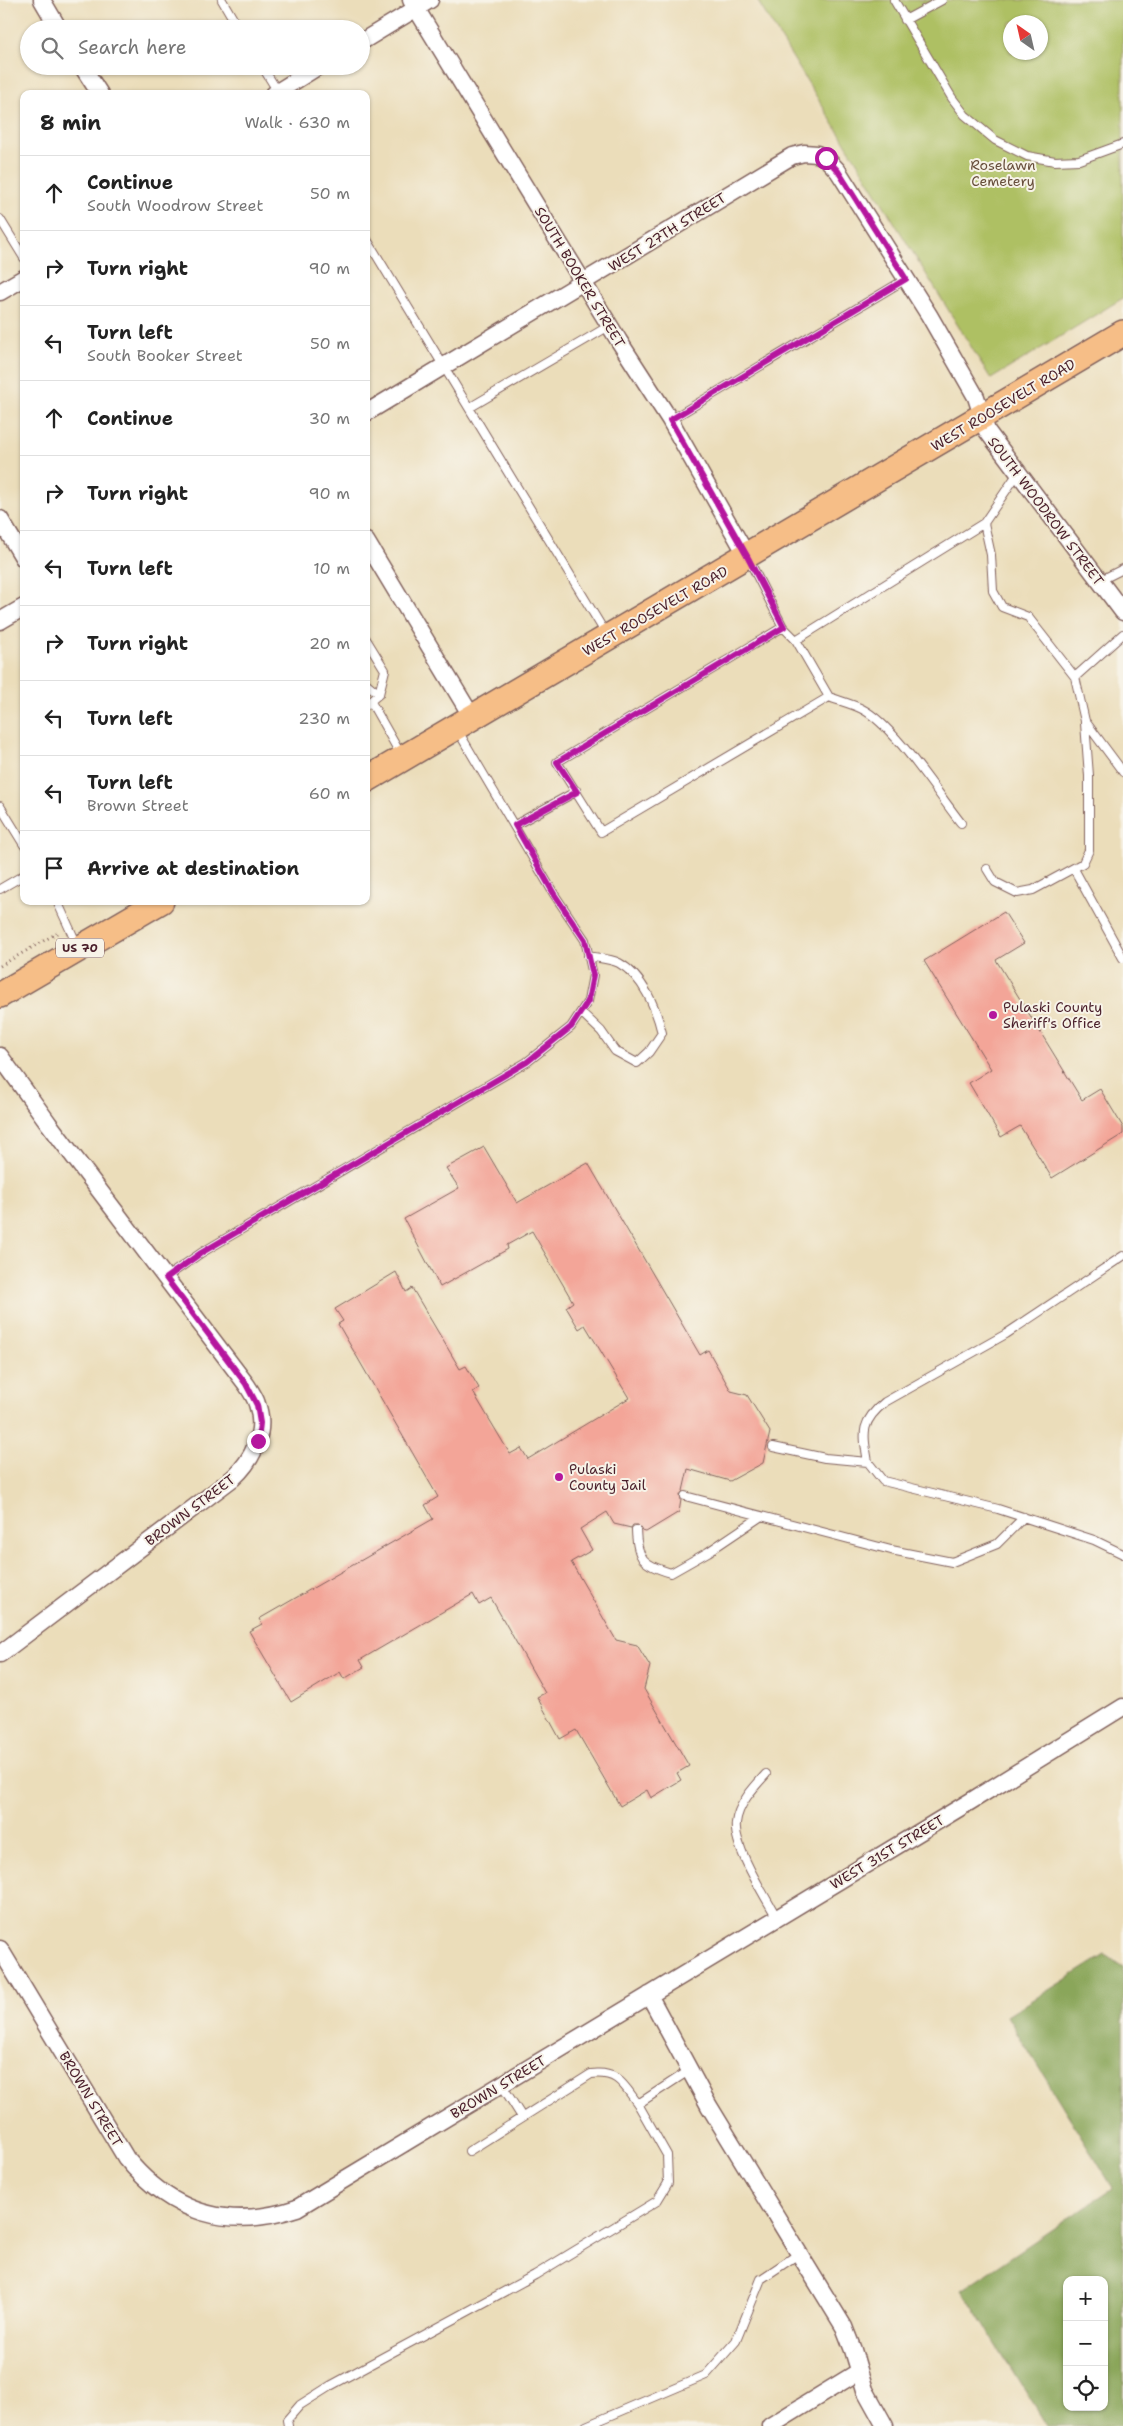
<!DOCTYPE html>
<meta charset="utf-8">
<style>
:root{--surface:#fff;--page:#f2f2f2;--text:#222;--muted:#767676;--line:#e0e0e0}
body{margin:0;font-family:"Shantell Sans",sans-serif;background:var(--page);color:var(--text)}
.controls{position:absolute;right:15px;bottom:15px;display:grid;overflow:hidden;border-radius:10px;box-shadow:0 1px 4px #0004}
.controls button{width:45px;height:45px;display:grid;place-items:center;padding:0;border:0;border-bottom:1px solid var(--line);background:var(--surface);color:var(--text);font:25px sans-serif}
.compass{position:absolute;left:1003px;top:15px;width:45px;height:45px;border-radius:50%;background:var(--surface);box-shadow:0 1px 4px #0004;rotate:326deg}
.stop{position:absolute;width:15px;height:15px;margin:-11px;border:4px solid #b5179e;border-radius:50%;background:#fff}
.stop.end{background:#b5179e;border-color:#fff;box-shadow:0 1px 5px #0008}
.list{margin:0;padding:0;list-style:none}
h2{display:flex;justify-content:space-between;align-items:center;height:65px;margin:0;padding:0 20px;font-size:21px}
h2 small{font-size:16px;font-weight:400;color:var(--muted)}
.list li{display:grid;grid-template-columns:32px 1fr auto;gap:15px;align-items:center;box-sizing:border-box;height:75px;padding:0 20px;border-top:1px solid var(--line)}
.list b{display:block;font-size:19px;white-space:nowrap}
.list p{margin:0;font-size:16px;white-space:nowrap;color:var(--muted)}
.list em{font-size:16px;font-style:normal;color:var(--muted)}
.icon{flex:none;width:28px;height:28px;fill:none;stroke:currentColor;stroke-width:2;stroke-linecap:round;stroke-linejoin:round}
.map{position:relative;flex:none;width:1123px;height:2426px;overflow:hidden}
.search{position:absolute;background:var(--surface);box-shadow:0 1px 4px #0004;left:20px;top:20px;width:350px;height:55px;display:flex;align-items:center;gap:12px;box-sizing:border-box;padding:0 18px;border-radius:28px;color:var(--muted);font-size:19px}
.panel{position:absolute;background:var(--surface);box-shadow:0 1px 4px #0004;left:20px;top:90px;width:350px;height:815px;border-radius:10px}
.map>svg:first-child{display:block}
</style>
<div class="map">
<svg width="1123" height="2426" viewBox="0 0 1123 2426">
<rect width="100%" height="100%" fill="#f7f3e8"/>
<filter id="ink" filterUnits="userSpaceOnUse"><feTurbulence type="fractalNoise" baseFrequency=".02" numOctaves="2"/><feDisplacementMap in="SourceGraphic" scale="10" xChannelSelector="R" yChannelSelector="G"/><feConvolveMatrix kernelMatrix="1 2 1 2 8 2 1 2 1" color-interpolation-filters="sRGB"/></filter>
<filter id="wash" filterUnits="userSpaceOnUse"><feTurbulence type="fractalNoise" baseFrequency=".0096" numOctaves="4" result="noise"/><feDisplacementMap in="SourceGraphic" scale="20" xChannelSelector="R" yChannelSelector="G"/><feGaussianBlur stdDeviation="1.12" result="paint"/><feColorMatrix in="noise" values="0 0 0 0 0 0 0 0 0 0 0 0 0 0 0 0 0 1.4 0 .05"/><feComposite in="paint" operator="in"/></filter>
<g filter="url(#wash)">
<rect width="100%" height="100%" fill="#ebddba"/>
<path fill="#aec064" stroke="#7c7048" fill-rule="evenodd" d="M757,0H1123V298L991,379ZM1010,22H1040V52H1010Z"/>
<path fill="#8aa65a" stroke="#6a6242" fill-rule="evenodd" d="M1105,1955L1123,1967V2426H1047L962,2290L1113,2188L1007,2016ZM1067,2280H1104V2407H1067Z"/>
<g id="blocks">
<path fill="#f3a598" d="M1004,912L1024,943L996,960L1082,1100L1100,1089L1123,1127V1134L1052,1178L1020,1126L1001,1137L969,1083L991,1069L924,961Z
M484,1147L517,1203L588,1163L700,1355L708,1350L731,1391L747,1395L770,1432L763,1463L730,1481L688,1469L683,1491L680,1495L681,1500L679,1512L646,1532L642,1531L638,1525H633L631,1528L614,1524L607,1512L580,1529L592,1550L571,1562L616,1640L637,1645L650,1666L644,1689L689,1766L677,1773L681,1780L651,1798L647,1790L620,1806L576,1730L560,1739L537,1697L545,1693L491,1598L479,1605L473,1594L360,1660L364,1667L344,1679L340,1672L291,1702L249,1631L262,1624L259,1619L433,1519L425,1505L438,1497L338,1324L343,1321L335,1309L396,1272L406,1292L412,1288L460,1369L466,1366L479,1388L473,1392L510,1454L521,1448L528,1459L629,1398L585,1325L579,1329L566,1307L573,1302L532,1231L507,1245L508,1249L440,1287L404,1219L459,1188L446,1168Z"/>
</g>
</g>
<g filter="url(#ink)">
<use href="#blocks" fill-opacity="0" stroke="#82625d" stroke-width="1"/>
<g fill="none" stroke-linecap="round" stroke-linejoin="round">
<g stroke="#82625d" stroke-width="10">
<path id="lane" d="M222,0L239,29
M894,0L952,98L965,115L995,140L1027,156L1055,161L1079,160L1123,144
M905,20L942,0
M262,66L278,92
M0,219L24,258
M366,238L606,634
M469,408L609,326
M670,420L906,279
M984,523L991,555L993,591L1002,607L1028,617L1075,677L1085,721L1123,772
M748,558L783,627
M1099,581L1123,569
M783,627L796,640L829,697L601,832L557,762Z
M366,639L385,670L379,694L366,705
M796,640L984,523L1018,473
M1075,677L1123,634
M366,683L379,694
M829,697C840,701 852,704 862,709C894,725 938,794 961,823
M371,702L401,755
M0,806L24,845
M515,825L577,791
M987,869L995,882L1017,893L1033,890L1083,863L1089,850V776L1085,723
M1074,869L1123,958
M0,889L24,875
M57,901L78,947
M581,1012L601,1031L615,1051L637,1063L649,1052L662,1033C656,1008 643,976 619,963C611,959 598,958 588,956
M165,1278L201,1253L527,1062L571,1027L588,1001L593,975L585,940L554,894L458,731
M773,1447L825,1458L868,1462C863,1433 860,1422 885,1402L1006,1334L1123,1256
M868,1462L883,1481L998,1509L1094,1540L1123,1554
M685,1496L891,1550L952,1562L997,1544L1024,1517
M636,1530C637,1559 643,1565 671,1573L708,1552L760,1517
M766,1774C754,1787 738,1804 736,1823C733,1847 765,1896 777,1918
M501,2084L522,2117
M469,2151L591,2074C618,2071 623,2084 638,2104L690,2070
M288,2426L287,2420L300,2405L330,2386L535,2275L657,2201L668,2183L667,2155L638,2104
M586,2426L706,2375L736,2341L761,2279L800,2253"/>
</g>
<g stroke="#82625d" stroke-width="19">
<path id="street" d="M42,0L59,29
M411,0L619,341L670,420L747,556
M361,42L430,0
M82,66L100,94
M274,94L319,66
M0,292L24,278
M366,413L792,156L804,153L817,154L826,158L838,171L929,315L976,397L987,431L1123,612
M0,519L24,559
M366,541L472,717
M0,621L24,607
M0,1056L49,1124L246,1384C250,1390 255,1397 257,1404C267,1431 253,1460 233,1478L0,1654
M0,1949L126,2158C171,2213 229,2231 297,2208L971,1801L1123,1707
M649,1995L709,2106L844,2327L853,2350L865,2390L885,2426
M770,2426L858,2372"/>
</g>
<g stroke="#82625d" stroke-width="28">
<path id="primary" d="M366,780L1123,333
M0,995L161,901"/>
</g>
<path stroke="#82625d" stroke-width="3" stroke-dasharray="1 4" stroke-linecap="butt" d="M0,966L57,933"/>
<use href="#lane" stroke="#fff" stroke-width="8"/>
<use href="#street" stroke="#fff" stroke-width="16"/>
<use href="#primary" stroke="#f6be87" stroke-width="25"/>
</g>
</g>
<g fill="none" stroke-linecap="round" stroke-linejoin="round" filter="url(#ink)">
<path stroke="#b5179e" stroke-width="6" d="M258,1441L260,1423L257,1405L246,1384L166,1278L201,1253L527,1062L571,1027L588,1001L593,975L585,940L554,894L515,825L577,792L557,762L784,627L747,556L670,420L906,279L838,171L826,158"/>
</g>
<g fill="#b5179e" stroke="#f7f3e8" stroke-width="2">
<circle cx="993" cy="1015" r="5"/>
<circle cx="559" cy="1477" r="5"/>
</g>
<g text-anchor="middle" stroke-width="4" stroke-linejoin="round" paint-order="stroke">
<rect fill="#f7f3e8" stroke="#7e5f64" stroke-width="1" x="56" y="938.5" width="48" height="19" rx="4"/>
<g font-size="12" font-weight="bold" fill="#4a1f2b">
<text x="80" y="952">US 70</text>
</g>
<g font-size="14" fill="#684f3c" stroke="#f7f3e8">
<text x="1003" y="170">Roselawn<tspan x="1003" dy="16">Cemetery</tspan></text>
</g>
<g font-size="14" fill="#4a1f2b" stroke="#f7f3e8">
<text transform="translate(667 232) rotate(-32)" y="5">WEST 27TH STREET</text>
<text transform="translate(580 277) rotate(59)" y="5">SOUTH BOOKER STREET</text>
<text transform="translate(1003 405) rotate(-31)" y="5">WEST ROOSEVELT ROAD</text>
<text transform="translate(1046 511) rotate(53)" y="5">SOUTH WOODROW STREET</text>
<text transform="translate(655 611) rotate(-30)" y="5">WEST ROOSEVELT ROAD</text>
<text transform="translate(190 1510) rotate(-37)" y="5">BROWN STREET</text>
<text transform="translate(887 1852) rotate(-31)" y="5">WEST 31ST STREET</text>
<text transform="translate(498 2087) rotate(-31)" y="5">BROWN STREET</text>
<text transform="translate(91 2099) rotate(59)" y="5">BROWN STREET</text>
</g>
<g font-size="14" fill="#4a1f2b" stroke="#f7f3e8" text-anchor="start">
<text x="1003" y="1012">Pulaski County<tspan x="1003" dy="16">Sheriff's Office</tspan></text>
<text x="569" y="1474">Pulaski<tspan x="569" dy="16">County Jail</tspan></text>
</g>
</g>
</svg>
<div class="controls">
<button>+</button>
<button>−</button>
<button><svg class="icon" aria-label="locate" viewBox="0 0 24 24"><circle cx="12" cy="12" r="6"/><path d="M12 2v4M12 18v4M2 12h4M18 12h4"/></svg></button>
</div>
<svg class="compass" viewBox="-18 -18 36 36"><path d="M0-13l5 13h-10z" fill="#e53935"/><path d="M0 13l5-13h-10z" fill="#767676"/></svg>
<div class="stop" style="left:826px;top:158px"></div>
<div class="stop end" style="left:258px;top:1441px"></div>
<div class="search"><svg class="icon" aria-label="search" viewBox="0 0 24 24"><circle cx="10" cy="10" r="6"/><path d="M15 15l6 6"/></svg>Search here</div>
<section class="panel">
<h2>8 min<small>Walk · 630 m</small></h2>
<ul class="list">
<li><svg class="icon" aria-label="ahead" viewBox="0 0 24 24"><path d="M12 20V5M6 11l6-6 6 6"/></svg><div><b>Continue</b><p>South Woodrow Street</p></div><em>50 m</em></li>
<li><svg class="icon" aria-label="right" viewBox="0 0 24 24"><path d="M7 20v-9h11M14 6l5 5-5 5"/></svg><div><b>Turn right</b></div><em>90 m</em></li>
<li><svg class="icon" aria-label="left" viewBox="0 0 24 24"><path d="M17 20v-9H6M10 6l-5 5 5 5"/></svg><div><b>Turn left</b><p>South Booker Street</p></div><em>50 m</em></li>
<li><svg class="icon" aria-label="ahead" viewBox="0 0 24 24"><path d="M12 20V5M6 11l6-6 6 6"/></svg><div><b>Continue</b></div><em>30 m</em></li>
<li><svg class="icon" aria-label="right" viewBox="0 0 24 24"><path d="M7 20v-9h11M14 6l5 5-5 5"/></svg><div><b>Turn right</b></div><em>90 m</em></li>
<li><svg class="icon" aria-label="left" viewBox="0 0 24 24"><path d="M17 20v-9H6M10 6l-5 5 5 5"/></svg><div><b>Turn left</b></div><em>10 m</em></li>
<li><svg class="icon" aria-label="right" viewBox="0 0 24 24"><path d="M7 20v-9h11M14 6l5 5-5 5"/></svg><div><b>Turn right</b></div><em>20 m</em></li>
<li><svg class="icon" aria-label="left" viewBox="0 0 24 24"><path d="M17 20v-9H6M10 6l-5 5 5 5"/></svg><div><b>Turn left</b></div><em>230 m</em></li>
<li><svg class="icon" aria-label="left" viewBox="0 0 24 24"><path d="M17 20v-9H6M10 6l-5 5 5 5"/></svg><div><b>Turn left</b><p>Brown Street</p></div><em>60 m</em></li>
<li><svg class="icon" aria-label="arrive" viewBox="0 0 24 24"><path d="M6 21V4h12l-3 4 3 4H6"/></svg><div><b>Arrive at destination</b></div></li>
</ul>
</section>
</div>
